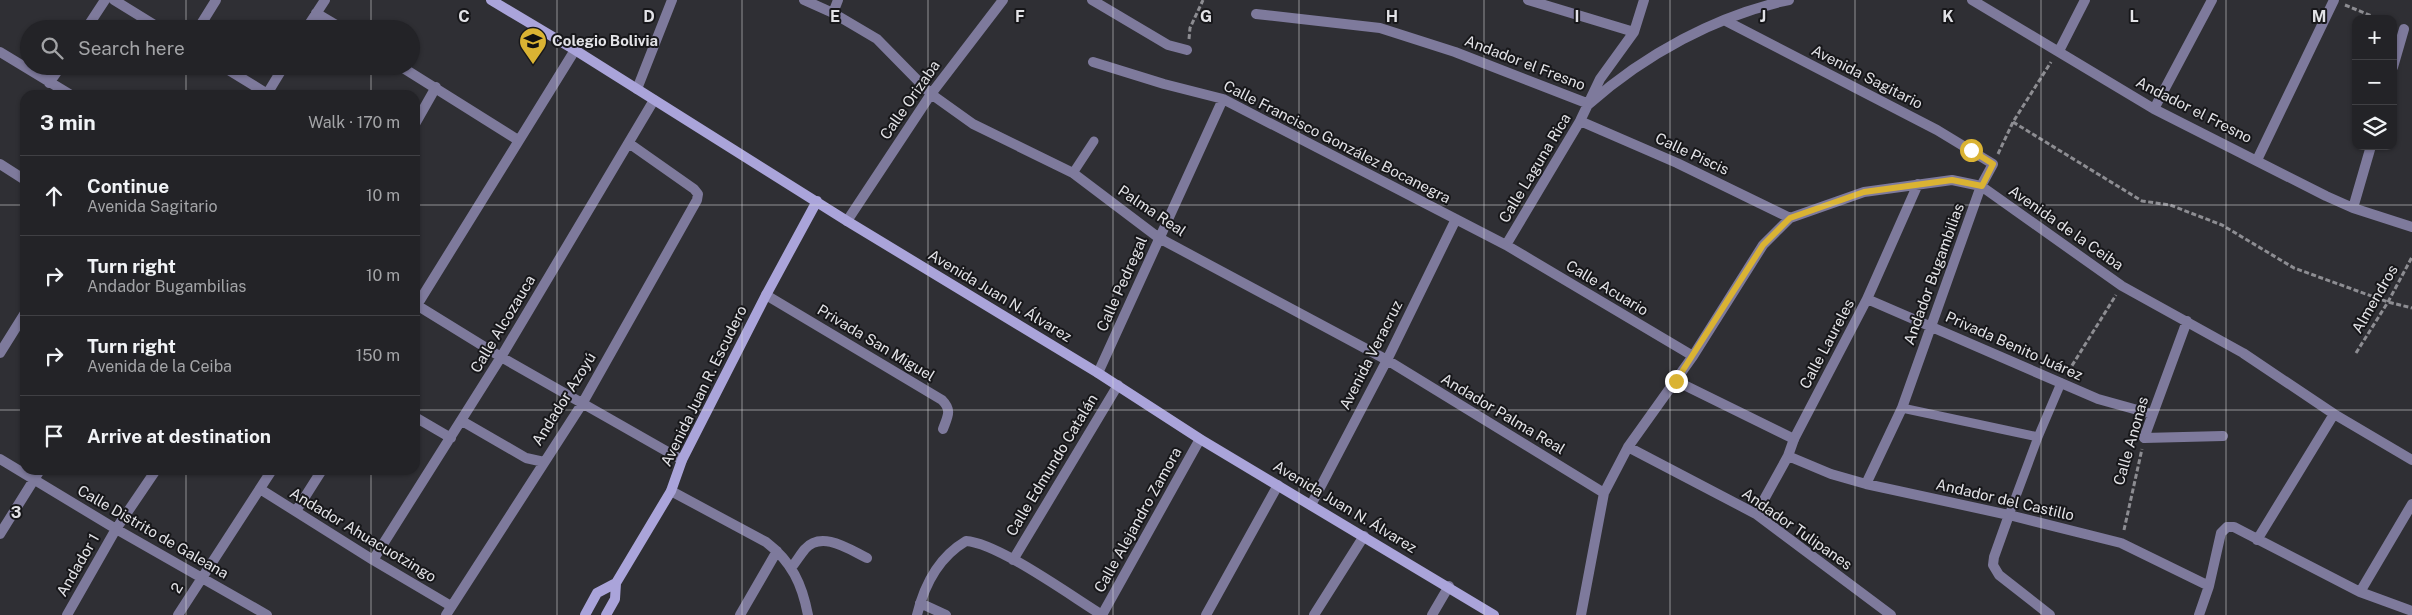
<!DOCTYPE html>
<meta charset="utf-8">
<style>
:root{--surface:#232327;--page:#2f2f33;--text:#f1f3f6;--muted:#a3a4a7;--line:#404044}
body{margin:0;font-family:"Public Sans",sans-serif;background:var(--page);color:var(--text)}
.controls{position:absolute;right:15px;top:15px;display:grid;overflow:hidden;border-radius:10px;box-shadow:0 1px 4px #0004}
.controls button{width:45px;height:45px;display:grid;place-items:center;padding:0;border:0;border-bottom:1px solid var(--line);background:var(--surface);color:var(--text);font:25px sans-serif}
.stop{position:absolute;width:15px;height:15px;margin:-11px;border:4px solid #dab333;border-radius:50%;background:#fff}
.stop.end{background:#dab333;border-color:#fff;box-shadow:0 1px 5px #0008}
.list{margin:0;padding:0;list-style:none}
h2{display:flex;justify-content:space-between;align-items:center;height:65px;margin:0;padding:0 20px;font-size:21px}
h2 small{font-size:16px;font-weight:400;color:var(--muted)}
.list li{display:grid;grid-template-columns:32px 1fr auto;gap:15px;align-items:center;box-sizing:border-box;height:80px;padding:0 20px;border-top:1px solid var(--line)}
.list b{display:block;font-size:19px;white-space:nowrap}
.list p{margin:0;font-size:16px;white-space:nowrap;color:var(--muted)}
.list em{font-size:16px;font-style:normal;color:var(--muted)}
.icon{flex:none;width:28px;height:28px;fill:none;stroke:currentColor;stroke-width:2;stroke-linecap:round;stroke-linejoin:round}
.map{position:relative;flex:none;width:2412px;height:615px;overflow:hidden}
.search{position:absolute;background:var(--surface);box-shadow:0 1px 4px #0004;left:20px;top:20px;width:400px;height:55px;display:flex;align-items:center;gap:12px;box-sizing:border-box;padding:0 18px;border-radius:28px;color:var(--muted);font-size:19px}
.panel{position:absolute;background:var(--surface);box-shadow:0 1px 4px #0004;left:20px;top:90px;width:400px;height:385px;border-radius:15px}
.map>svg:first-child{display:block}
</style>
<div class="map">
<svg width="2412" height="615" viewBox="0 0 2412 615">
<rect width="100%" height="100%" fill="#2f2f34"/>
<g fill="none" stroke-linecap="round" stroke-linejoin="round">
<path stroke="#8d8d92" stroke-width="3" stroke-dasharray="5 2.5" stroke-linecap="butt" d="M2345,5L2379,19
M1189,39L1190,28L1203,0
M2013,122L2142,201L2170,205L2222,225L2294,268L2388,302L2412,308
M1998,154L2013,122L2051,62
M2356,353L2388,302L2412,257
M2068,372L2116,295
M2124,530L2142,449"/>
<path stroke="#7e7a9c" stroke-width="9" d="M1073,173L1094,141
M1902,408L2038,437
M2009,515L2038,437L2061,383"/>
<path stroke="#7e7a9c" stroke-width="10" d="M1676,381L1794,439"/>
<path stroke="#7e7a9c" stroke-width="10" d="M114,0L161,29
M804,0L833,13L877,39L931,94L973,124L1073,173L1159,238L1387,360L1604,493
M1092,0L1168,45L1187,50
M1528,0L1634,32
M1972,0L2154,109L2326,196L2353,208L2412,227
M316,13L343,29
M833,13L838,0
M1256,14L1380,28L1455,52L1589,104C1644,55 1717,15 1789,0
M1726,21L1937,130L1993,164L1981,186L1902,408L1866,484
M86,29L105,0
M198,29L216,0
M306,29L325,0
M2059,51L2085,0
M0,52L71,95
M1093,62L1164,84L1223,99L1506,245L1693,356
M222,66L269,95
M400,66L518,140
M2393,67L2404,29
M49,83L61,66
M637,89L672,0
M267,94L284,66
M2154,109L2212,0
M1580,121L1677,163L1790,218
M415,124L436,87
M2257,160L2334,0
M0,164L25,180
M2353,208L2371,146
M847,221L931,94L1003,0
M1506,245L1580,121L1600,79L1634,32L1644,0
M766,295L942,400C952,410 948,416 943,429
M1867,299L2098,399L2152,414
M415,304L501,357L682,460
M417,305L575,50
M2187,321L2144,438L2223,436
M0,353L25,313
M1098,373L1223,99
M415,417L451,438
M462,421L526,458L544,462
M1628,447L1756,514L1891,615
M1788,456L1831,474L1866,484L2009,515L2121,543L2209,586
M0,459L116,529L267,615
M260,489L373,560L451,606
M671,491L766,542C792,562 802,584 808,615
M1311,505L1387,360L1456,219
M296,511L322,470
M1756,514L1788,456L1794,439L1867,299L1918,184
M2009,515L1994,557L1993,565L1999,575L2050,615
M0,534L40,470
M2257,540L2334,414
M373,560L501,357L654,100
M1013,560L1118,385
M791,568C796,562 800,555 805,549C822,530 850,550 867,558
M2360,592L2412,504
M920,603L946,615
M67,615L116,529L156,470
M178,615L272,470
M446,615L582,404L697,200L698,194L694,189L630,144
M740,615L777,551
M917,615C924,586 939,557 966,541C998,543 1071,596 1102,615
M1102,615L1200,439
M1206,615L1278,485
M1314,615L1364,536
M1432,615L1449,586
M1581,615L1604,493L1628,447L1693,356L1763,245L1790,218L1864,192L1952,180L1981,186L2122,286L2243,353L2334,414L2412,460
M2199,615L2209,586L2221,533L2227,527H2234L2360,592L2412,611"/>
<path stroke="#aaa4da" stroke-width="10" d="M491,0L575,50L847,221L1098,373L1200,439L1494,615
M585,615L597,593L616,583L671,491L682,460L766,295L817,201
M606,615L615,599L616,583"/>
</g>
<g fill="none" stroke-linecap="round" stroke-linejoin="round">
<path stroke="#dab333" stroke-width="6" d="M1676,381L1763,245L1790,218L1864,192L1952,180L1982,186L1993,164L1971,150"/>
</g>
<path fill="none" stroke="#e3e3e7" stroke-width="1" stroke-opacity="0.55" d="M186,0V29M371,0V29M557,0V615M742,0V615M928,0V615M1113,0V615M1299,0V615M1484,0V615M1670,0V615M1855,0V615M2041,0V615M2226,0V615M186,66V95M371,66V95M0,205H25M415,205H2412M0,410H25M415,410H2412M186,470V615M371,470V615"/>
<defs>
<g id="school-pin" transform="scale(1.4375)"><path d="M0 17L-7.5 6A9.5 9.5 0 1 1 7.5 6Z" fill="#dab333" stroke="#17171a"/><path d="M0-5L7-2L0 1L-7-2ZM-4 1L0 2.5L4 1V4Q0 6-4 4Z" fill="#111"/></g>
</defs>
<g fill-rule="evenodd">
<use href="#school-pin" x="533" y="41"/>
</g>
<g text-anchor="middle" stroke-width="4" stroke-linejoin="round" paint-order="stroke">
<g font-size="15" font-weight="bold" fill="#e3e3e7" stroke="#17171a" text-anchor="start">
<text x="552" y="46">Colegio Bolivia</text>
</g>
<g font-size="15" fill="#e3e3e7" stroke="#17171a">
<text transform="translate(1525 63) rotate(21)" y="5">Andador el Fresno</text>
<text transform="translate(1867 77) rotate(27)" y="5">Avenida Sagitario</text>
<text transform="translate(910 100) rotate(-55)" y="5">Calle Orizaba</text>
<text transform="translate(2194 110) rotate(27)" y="5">Andador el Fresno</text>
<text transform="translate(1337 142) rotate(27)" y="5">Calle Francisco González Bocanegra</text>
<text transform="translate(1692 154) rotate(25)" y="5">Calle Piscis</text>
<text transform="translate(1535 168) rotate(-59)" y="5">Calle Laguna Rica</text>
<text transform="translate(1152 211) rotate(34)" y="5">Palma Real</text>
<text transform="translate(2066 228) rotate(35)" y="5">Avenida de la Ceiba</text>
<text transform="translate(1934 274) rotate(-70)" y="5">Andador Bugambilias</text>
<text transform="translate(1122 284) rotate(-66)" y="5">Calle Pedregal</text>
<text transform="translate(1607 288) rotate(31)" y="5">Calle Acuario</text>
<text transform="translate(1000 296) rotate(31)" y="5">Avenida Juan N. Álvarez</text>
<text transform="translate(2375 299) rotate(-60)" y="5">Almendros</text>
<text transform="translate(503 324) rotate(-59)" y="5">Calle Alcozauca</text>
<text transform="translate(876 343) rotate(31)" y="5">Privada San Miguel</text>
<text transform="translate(1827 344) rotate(-62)" y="5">Calle Laureles</text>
<text transform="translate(2014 346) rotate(24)" y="5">Privada Benito Juárez</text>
<text transform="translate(1371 355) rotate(-63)" y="5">Avenida Veracruz</text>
<text transform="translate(704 386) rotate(-64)" y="5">Avenida Juan R. Escudero</text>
<text transform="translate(564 399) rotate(-58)" y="5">Andador Azoyú</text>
<text transform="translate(1503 414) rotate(31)" y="5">Andador Palma Real</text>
<text transform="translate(2131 441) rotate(-74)" y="5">Calle Anonas</text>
<text transform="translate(1052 465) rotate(-59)" y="5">Calle Edmundo Catalán</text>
<text transform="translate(2005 500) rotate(13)" y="5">Andador del Castillo</text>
<text transform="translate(1345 507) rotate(31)" y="5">Avenida Juan N. Álvarez</text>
<text transform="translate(1138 520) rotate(-61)" y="5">Calle Alejandro Zamora</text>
<text transform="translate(1797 529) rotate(35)" y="5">Andador Tulipanes</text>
<text transform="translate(153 532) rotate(30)" y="5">Calle Distrito de Galeana</text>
<text transform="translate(363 535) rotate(31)" y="5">Andador Ahuacuotzingo</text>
<text transform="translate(78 565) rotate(-60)" y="5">Andador 1</text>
<text transform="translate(177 588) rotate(-59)" y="5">2</text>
</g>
</g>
<g font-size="16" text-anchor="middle" font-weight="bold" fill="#e3e3e7" stroke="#17171a" stroke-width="4" stroke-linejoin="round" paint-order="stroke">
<text x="464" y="22">C</text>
<text x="649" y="22">D</text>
<text x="835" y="22">E</text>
<text x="1020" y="22">F</text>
<text x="1206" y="22">G</text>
<text x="1392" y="22">H</text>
<text x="1577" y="22">I</text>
<text x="1763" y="22">J</text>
<text x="1948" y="22">K</text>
<text x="2134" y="22">L</text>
<text x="2319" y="22">M</text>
<text x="16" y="518">3</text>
</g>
</svg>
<div class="controls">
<button>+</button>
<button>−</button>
<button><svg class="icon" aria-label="layers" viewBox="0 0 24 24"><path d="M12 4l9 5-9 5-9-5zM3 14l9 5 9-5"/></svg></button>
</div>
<div class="stop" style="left:1971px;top:150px"></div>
<div class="stop end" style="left:1676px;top:381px"></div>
<div class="search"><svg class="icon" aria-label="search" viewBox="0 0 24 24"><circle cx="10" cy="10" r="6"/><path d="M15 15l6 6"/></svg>Search here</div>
<section class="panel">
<h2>3 min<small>Walk · 170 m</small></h2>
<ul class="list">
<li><svg class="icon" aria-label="ahead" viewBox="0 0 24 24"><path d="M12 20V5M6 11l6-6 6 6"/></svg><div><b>Continue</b><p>Avenida Sagitario</p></div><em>10 m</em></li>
<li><svg class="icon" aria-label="right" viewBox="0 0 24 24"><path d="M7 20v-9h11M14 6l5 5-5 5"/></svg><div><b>Turn right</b><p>Andador Bugambilias</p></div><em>10 m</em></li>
<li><svg class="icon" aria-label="right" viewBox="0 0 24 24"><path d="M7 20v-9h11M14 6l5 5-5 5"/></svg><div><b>Turn right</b><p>Avenida de la Ceiba</p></div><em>150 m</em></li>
<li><svg class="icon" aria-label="arrive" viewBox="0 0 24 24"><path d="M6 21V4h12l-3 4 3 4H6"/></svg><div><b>Arrive at destination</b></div></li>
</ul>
</section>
</div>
